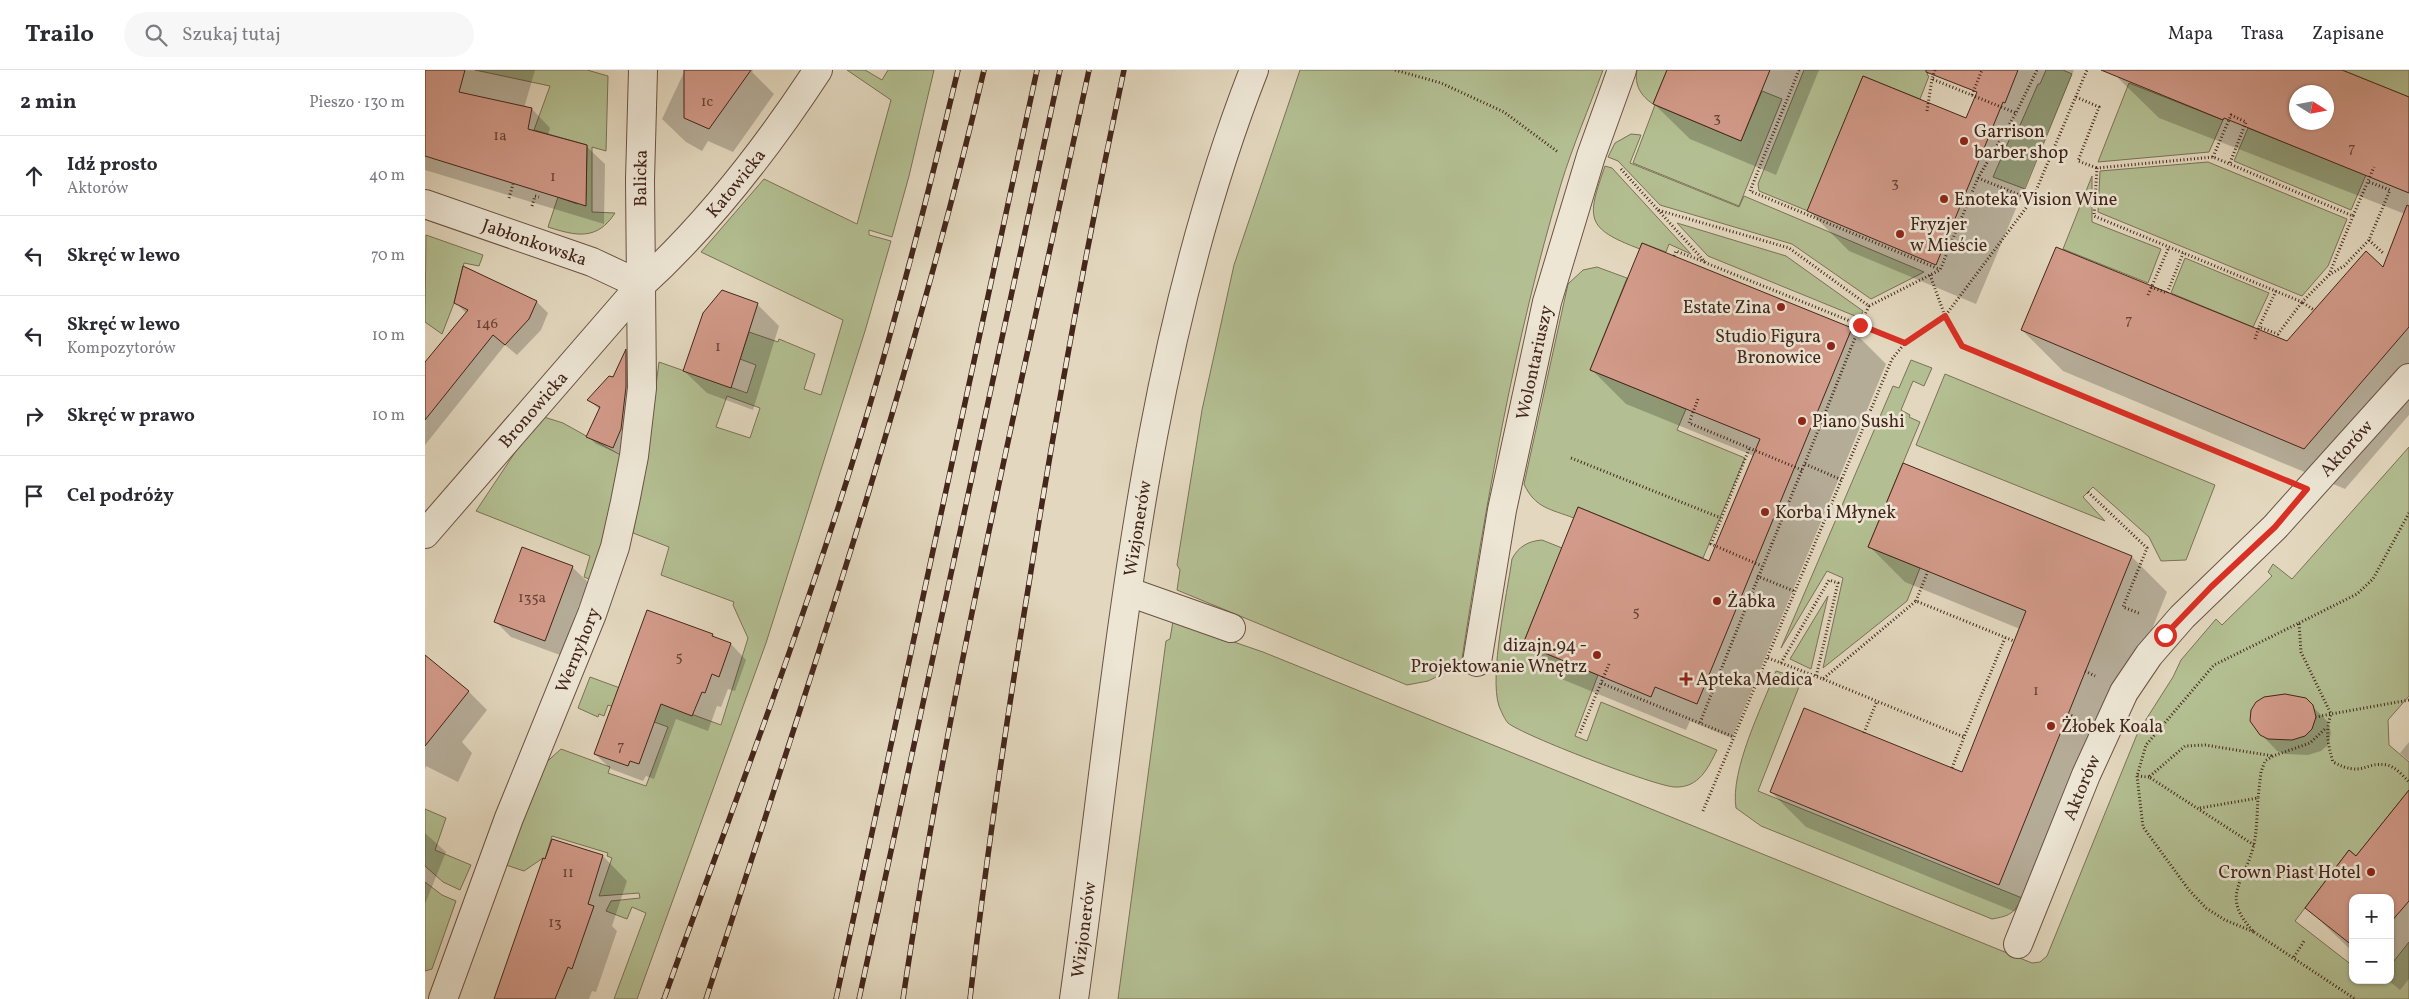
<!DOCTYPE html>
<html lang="pl">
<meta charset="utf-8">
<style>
:root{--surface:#fff;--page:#f7f7f7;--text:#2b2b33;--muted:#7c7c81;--line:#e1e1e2}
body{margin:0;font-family:Vollkorn,serif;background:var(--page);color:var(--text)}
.controls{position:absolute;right:15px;bottom:15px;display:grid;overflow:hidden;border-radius:10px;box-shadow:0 1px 4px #0004}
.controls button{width:45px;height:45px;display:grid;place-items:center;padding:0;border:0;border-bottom:1px solid var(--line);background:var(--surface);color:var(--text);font:25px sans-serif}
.compass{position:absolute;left:1864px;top:15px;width:45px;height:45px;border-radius:50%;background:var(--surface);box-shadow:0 1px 4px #0004;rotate:101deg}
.stop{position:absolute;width:15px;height:15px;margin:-11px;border:4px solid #d93025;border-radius:50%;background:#fff}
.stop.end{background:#d93025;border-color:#fff;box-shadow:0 1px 5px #0008}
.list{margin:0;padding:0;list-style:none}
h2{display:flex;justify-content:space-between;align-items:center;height:65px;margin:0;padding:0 20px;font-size:21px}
h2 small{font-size:16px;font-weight:400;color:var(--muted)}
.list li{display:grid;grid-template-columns:32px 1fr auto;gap:15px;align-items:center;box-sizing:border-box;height:80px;padding:0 20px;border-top:1px solid var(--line)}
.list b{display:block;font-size:19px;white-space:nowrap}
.list p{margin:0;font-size:16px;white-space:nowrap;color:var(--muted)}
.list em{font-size:16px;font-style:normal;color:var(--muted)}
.icon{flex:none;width:28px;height:28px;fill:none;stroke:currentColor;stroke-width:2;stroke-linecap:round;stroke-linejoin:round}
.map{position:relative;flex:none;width:1984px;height:929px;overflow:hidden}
header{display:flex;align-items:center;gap:30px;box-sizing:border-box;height:70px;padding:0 25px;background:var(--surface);border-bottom:1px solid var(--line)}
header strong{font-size:24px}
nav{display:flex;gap:28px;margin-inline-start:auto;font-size:18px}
.search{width:350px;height:45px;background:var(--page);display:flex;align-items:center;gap:12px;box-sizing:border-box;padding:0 18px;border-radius:28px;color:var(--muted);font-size:19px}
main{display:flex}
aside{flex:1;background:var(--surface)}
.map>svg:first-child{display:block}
</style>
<header>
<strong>Trailo</strong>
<div class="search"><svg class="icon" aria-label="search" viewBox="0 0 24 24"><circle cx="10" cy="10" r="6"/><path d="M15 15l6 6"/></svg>Szukaj tutaj</div>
<nav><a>Mapa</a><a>Trasa</a><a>Zapisane</a></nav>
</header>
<main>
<aside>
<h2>2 min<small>Pieszo · 130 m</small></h2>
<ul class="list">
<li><svg class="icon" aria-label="ahead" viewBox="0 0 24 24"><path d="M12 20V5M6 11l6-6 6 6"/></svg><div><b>Idź prosto</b><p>Aktorów</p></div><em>40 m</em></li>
<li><svg class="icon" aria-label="left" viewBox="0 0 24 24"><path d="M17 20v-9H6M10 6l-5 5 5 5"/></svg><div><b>Skręć w lewo</b></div><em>70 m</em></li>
<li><svg class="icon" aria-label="left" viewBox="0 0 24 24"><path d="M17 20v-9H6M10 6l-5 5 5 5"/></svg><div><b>Skręć w lewo</b><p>Kompozytorów</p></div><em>10 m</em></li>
<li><svg class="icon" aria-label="right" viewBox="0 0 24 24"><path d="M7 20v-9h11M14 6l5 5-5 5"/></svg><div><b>Skręć w prawo</b></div><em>10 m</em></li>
<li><svg class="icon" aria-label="arrive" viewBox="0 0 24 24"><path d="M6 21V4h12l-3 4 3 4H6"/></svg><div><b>Cel podróży</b></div></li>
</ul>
</aside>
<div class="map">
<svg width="1984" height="929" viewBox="0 0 1984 929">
<rect width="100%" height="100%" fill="#e3d8bf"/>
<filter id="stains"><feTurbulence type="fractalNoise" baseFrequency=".004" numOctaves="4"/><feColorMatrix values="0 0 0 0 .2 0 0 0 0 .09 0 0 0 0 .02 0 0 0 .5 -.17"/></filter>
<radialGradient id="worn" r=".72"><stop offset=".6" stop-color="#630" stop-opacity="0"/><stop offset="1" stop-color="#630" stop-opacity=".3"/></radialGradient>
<path fill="#b3bf92" stroke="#7c7256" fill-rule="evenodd" d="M50,0H162L183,6L181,81L167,77V142L190,143C172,171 151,166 123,157L133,127L152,134L161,127L162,75L109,60L125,16Z
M422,0H440L457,10L463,0H509L484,106L467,167L444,160V165L466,171L440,261L341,573L212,929H189L221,843L207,837L202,849L181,841L186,831L215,828L214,823L174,826L187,788L182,786L183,783L127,766L120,789L118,788L99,801L78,794L116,697L136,679L185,697L183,703L221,716L243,657L183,635L179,646L174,644L173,647L153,638L165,607L296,655L323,568L308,535L309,532L236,505L244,477L208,463L221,394L234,292L322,323L331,295L315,289L324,262L353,272L354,269L390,284L379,319L396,325L418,250L276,182L339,109L432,154L466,30ZM302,326L335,338L325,368L291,357Z
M875,0H1178C1164,38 1148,75 1136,114C1089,271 1061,434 1036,595L1003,611L982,615L752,520L755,500L752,495L777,340L809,195Z
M1212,0H1242L1228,34C1216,26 1209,15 1212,0Z
M1379,0H1504L1502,5L1504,6L1495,29L1438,6L1383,141L1334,121L1333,114Z
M1621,0H1638L1647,4L1600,119L1568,107L1585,68L1589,69L1613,14H1615Z
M1917,0H1984V27L1927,4Z
M1704,13L1798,50L1784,82L1673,92Z
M1337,21L1357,29L1314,136L1208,93L1230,35L1316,71Z
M1823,58L1941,105L1926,140L1809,91Z
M1206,64L1216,65L1205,93L1314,137L1319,126L1499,202L1446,229L1367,174L1235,135L1193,91L1183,87L1190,73Z
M1783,92L1922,149L1903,196L1877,226L1673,142L1675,101Z
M1180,96L1187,98L1266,184L1244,174L1241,182L1217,173L1215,179C1159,158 1162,148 1180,96Z
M1667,106V152L1736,179L1723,213L1638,179Z
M1252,153L1361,186L1438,241L1435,248L1283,186Z
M1,165L58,185L54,196L39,193L29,233L17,264L0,252Z
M1760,188L1844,223L1828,257L1746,223Z
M1172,197L1202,208L1165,300L1261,339L1252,360L1320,388L1278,488L1153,437L1149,448C1125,439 1110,438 1099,414L1143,214L1158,200Z
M1486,290L1507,298L1499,316L1488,311L1476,340L1485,345L1484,347L1495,352L1443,477L1495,498L1482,531L1398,598L1418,508L1402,501L1356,578L1468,316L1474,318Z
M1520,304L1790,415L1761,490L1736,491L1724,467L1668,417L1658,427L1680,451L1491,375Z
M119,347L138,353L199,387L169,511L159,507L165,486L51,441L91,381Z
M1984,377V626L1963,650L1964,675L1984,692V720L1931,786L1924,780L1870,851L1928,896V910H1947L1951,913L1954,910H1965V896L1984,872V929H693L741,571L745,569L748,551L838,582L1607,893L1615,892L1622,886L1713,662L1748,607L1756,590L1791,549L1797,555L1847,506L1843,502L1848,494L1867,509Z
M1117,470L1137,478L1098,574L1173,605L1150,666L1162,671L1176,632L1292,680C1283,698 1274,718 1250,717C1232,717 1097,665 1083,653C1080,650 1076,641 1074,636C1064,606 1082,524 1087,489C1093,477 1103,471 1117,470Z
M1403,526L1386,599L1365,589Z
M1351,601L1377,609L1333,721L1597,828C1589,844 1584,846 1567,849L1336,756L1311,738C1305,700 1337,637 1351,601Z
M0,739L21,748L10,780L46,795L35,820L18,812L0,796Z
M0,812L17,825L31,831L7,899L0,901Z"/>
<path fill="#0003" fill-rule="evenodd" d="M0,0H110L99,38L107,39L125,58L123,65L161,76L180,94L179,154L0,100Z
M260,0H328L327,2L349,24L308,82L283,71L277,81L261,72L237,49Z
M1243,0H1394L1351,105L1265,69L1229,34Z
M1562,0H1649L1551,234L1424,181L1384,141L1542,50Z
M1696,0H1914L1984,29V345L1920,419L1638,301L1597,260L1863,273L1958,199L1980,144L1734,48L1693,8ZM1872,22H1902V52H1872Z
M39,197L112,232L123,243L116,260L92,285L80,275L0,375V294L41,243L30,232Z
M332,234L354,256L328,340L282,323L259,301Z
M1426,259L1461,294L1307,668L1265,651L1261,660L1134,608L1099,573L1285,492L1329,386L1201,334L1166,299Z
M201,281L208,288L196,385L171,374L163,367L175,340L164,330L189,309Z
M1445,477L1707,487L1742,522L1610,850L1381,757L1346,722L1537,704L1595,559L1480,512Z
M147,497L163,512L135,585L86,567L70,551Z
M223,541L288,565L292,569L306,574L321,590L310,621L303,619L296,637L292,636L283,661L251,649L229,709L221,706L218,711L186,699L170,684Z
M0,587L44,622L62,640L37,672L47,683L33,712L1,696L0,700Z
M1880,629L1903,652L1906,663L1903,675L1896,681L1883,685L1860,684L1852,681L1836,664Z
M1984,672V691L1975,683Z
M1984,722V909L1975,920L1963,910H1965V828H1928V882L1882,838L1931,788Z
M0,763L21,782L0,834Z
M127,771L178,786L202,811L187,856L192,861L171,922L167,921L164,929H70Z"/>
<path fill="#d29a89" stroke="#44261b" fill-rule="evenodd" d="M0,0H40L34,22L107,38L103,59L162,75L161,136L0,86Z
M259,0H326L284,59L259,48Z
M1242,0H1345L1316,71L1228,34Z
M1501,0H1593L1580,33L1578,32L1511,195L1382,141L1438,6L1541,48L1552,22L1501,2Z
M1676,0H1917L1984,27V123L1799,48L1798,50ZM1872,22H1902V52H1872Z
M1982,135L1984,136V257L1879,379L1596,260L1631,177L1862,271L1941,181L1958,197Z
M1217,173L1427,258L1272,634L1230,617L1226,627L1098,574L1153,437L1284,491L1335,369L1165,300Z
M38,196L112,231L104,249L80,275L68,265L0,350V292L43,240L29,233Z
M297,220L333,233L306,318L258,301L278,243Z
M201,279V317L196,359L188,378L161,367L175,337L162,330L184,306L188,307Z
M1478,393L1707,486L1574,815L1345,722L1379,638L1537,702L1601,541L1443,477Z
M97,477L148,496L120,571L69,552Z
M222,540L288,564L287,566L306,573L294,607L287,604L280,623L277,622L267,646L236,634L214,694L205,691L203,696L169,684Z
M0,585L44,621L0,676Z
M1860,624L1881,628L1888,635L1891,647L1887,659L1880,666L1867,670L1843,669L1835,665L1825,651L1826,640L1831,632L1839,627Z
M1984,720V831L1965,853V828H1928V876L1880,838L1924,780L1931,786Z
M127,769L178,785L163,834L169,836L147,899L143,897L130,929H69L118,788L120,789Z"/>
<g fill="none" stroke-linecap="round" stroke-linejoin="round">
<g stroke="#6c5244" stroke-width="30">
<g id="minor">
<path id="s1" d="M0,134L167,192L216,215"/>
<path id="s2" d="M0,464L216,215C285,152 342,78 393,0"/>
<path d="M704,522L806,558"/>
<path id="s3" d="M1052,592L1077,440L1122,232L1166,86L1197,0"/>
<path id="s4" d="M1593,874L1661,705L1699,622L1724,585L1757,547L1850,457L1984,308"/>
<path id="s5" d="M18,929L84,748L167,544L190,477L200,432L209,386L217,318L215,110L218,0"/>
<path id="s6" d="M649,929C693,617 713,296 829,0"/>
</g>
</g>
<path stroke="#44261b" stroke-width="3" stroke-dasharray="1 2.5" stroke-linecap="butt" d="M970,0L1016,13L1079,42L1133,82
M1374,0L1325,121L1514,199
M1510,0L1507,9L1591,43
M1547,25L1557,0
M1651,27L1674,37L1653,91L1672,98
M1502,41L1507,9
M1788,87L1806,45L1821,52L1805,93
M1196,99L1233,140L1364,178L1444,236L1515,200L1553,108L1591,43L1612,0
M1553,108L1607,130
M1944,112L1965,120L1944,170L1919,196L1904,205L1877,232L1669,146L1672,98L1788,87L1928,146L1949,97
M84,128L88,114
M107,136L110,126L114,127
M1233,140L1281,193L1435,255C1383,388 1327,520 1275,653
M1944,170L1959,184
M1249,186L1251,181L1280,192
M1505,205L1520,246L1537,276L1852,406
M1904,205L1928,146
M1726,217L1742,223L1758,183
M1851,221L1834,257L1853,264L1877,232L1889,240
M1723,225L1744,177
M1444,236L1435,255L1480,273
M1830,269L1834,257
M1273,329L1264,353L1377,400
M1324,379L1286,474L1337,496
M1146,388L1296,448
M1380,394L1417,410
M1663,422L1722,478L1698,537L1716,544
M1332,506L1369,521
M1491,531L1503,501
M1874,553L1932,524L1948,509L1984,443
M1343,588L1398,609L1491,531L1589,571
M1356,593L1404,510L1413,513L1391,607
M1184,594L1176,613L1309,667
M1660,601L1670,606
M1398,609L1539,667L1580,568
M1984,630L1906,644C1900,662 1903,675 1908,692C1938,708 1940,691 1962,695C1971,697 1978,706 1984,712
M1643,644L1652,648
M1155,663L1176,613
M1439,663L1452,631
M1527,698L1539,667
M1712,706L1718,757L1764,820L1781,838L1800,850L1829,862C1794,825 1820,813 1829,774C1832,760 1832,743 1833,728
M1724,707L1712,706L1721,675L1789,595L1874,553L1876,582L1906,644L1891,647
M1775,738L1833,728L1836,702L1840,691L1848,686L1885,673L1901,658
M1278,741L1467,289L1480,273L1520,246L1607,130L1662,0
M1829,775L1724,707L1760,676L1780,675L1848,686
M1829,862L1930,929
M1869,887L1879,871"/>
<use href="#minor" stroke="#ede6d5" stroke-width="28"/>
<g stroke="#44261b" stroke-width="5.5">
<path id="rail" d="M239,929C302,752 370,577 426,397C467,266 501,134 533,0
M281,929C381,622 485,315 559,0
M411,929L612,0
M434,929L635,0
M478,929C524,617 598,308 664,0
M545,929C561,788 582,647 605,507C632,337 663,168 699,0"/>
</g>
<use href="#rail" stroke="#ede6d5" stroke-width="4" stroke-dasharray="11" stroke-linecap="butt"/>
</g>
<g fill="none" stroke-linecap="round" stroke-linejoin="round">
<path stroke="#d93025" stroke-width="6" d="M1435,255L1480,273L1520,246L1537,276L1882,419L1850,457L1786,517L1740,565"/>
</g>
<g fill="#8f2418" stroke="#ede6d5" stroke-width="2">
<circle cx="1539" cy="71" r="5"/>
<circle cx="1519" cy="129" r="5"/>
<circle cx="1475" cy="164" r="5"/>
<circle cx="1356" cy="237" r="5"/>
<circle cx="1406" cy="276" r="5"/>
<circle cx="1377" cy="351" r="5"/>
<circle cx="1340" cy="442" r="5"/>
<circle cx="1292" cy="531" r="5"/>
<circle cx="1172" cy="585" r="5"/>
<path d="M1258.5 601.5h5v5h5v5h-5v5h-5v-5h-5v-5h5z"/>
<circle cx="1626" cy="656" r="5"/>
<circle cx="1946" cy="802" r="5"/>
</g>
<g text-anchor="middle" stroke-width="5" stroke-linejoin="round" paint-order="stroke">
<g font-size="15" fill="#684336">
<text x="282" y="36">1c</text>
<text x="1292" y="52">3</text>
<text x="75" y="70">1a</text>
<text x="1927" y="82">7</text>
<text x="128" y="111">1</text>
<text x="1470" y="117">3</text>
<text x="1704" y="254">7</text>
<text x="62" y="258">146</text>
<text x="293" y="281">1</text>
<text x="107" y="532">135a</text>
<text x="1211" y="546">5</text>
<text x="254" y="591">5</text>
<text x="1611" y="625">1</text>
<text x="196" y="680">7</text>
<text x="143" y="807">11</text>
<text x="130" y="857">13</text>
</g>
<g font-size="18" fill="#44261b" stroke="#ede6d5" text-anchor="start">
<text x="1549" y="67">Garrison<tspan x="1549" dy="21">barber shop</tspan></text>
<text x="1529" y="135">Enoteka Vision Wine</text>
<text x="1485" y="160">Fryzjer<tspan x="1485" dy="21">w Mieście</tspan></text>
<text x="1346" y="243" text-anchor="end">Estate Zina</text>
<text x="1396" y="272" text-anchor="end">Studio Figura<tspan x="1396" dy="21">Bronowice</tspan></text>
<text x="1387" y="357">Piano Sushi</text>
<text x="1350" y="448">Korba i Młynek</text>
<text x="1302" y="537">Żabka</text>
<text x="1162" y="581" text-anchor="end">dizajn.94 -<tspan x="1162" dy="21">Projektowanie Wnętrz</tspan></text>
<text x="1271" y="615">Apteka Medica</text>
<text x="1636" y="662">Żłobek Koala</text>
<text x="1936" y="808" text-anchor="end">Crown Piast Hotel</text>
</g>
<g font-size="18" fill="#44261b" stroke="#ede6d5">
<text dy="6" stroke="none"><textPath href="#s5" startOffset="855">Balicka</textPath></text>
<text dy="6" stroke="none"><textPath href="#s2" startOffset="469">Katowicka</textPath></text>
<text dy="6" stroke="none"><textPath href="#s1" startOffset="116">Jabłonkowska</textPath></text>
<text dy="6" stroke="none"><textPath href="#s3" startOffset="305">Wolontariuszy</textPath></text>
<text dy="6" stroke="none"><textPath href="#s2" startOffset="165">Bronowicka</textPath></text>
<text dy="6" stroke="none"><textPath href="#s4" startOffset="604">Aktorów</textPath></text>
<text dy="6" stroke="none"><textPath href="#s6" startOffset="475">Wizjonerów</textPath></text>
<text dy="6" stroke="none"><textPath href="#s5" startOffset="374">Wernyhory</textPath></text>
<text dy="6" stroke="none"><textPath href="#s4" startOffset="169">Aktorów</textPath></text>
<text dy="6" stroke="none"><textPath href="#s6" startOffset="70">Wizjonerów</textPath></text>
</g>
</g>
<rect width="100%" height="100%" filter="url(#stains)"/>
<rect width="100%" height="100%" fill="url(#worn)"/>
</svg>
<div class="controls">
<button>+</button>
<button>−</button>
</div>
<svg class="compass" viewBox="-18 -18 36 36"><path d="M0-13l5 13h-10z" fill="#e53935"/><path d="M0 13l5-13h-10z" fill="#7c7c81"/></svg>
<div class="stop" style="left:1740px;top:565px"></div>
<div class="stop end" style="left:1435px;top:255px"></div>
</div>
</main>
